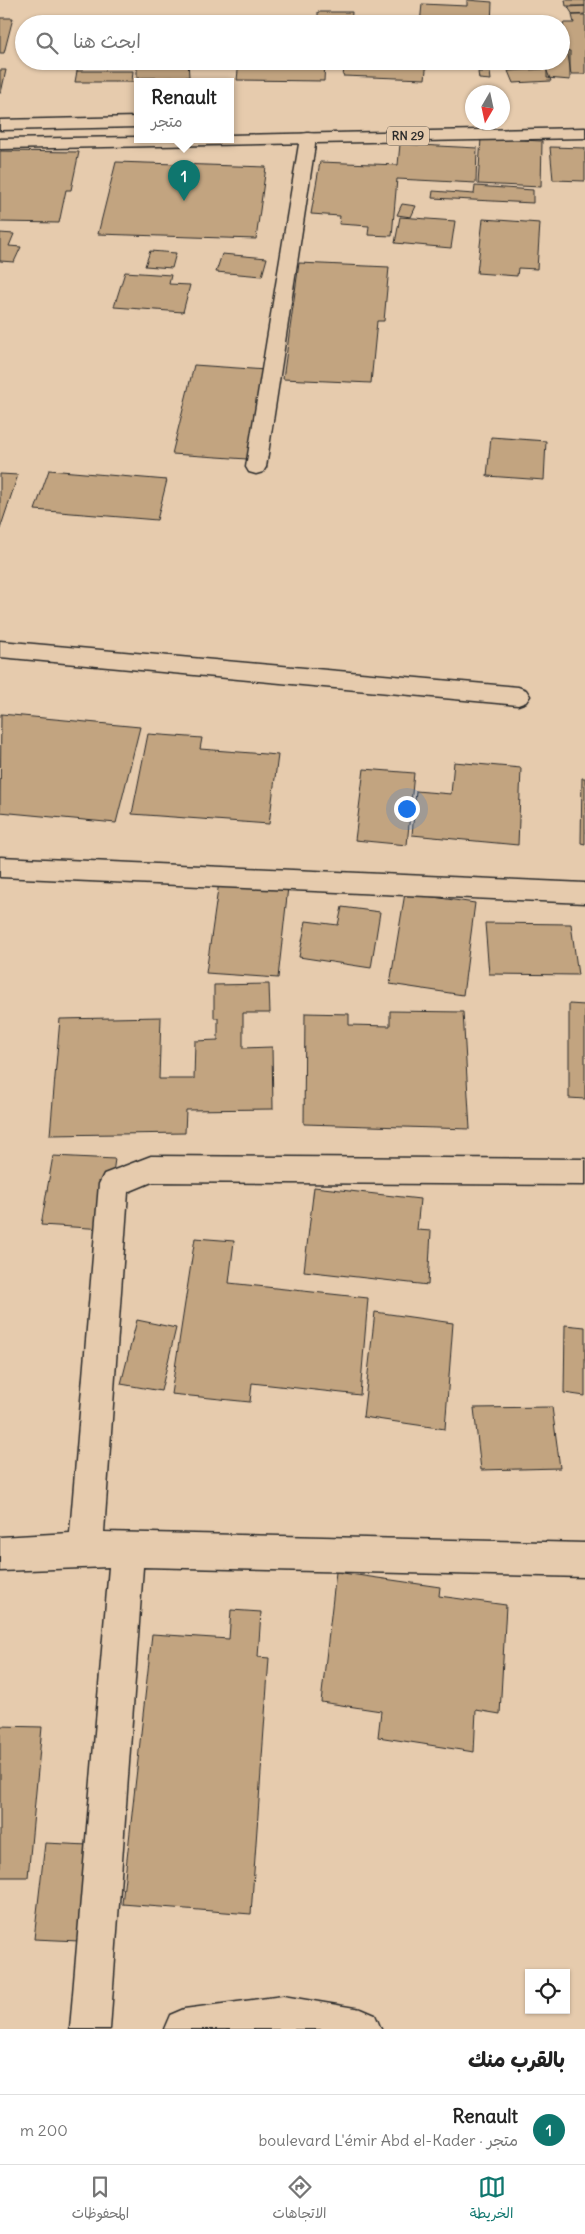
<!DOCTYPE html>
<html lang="ar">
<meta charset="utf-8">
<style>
:root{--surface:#fff;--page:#f2f2f2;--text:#222;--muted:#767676;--line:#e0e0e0;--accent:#0f766e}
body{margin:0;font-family:Delius,"Playpen Sans Arabic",sans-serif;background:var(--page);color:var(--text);direction:rtl}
.controls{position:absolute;right:15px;bottom:15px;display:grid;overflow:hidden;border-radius:0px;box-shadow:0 1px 4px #0004}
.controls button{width:45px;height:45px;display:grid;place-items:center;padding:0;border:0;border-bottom:1px solid var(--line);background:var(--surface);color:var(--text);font:25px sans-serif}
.compass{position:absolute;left:465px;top:85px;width:45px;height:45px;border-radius:50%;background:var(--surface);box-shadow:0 1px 4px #0004;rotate:189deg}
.you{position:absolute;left:406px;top:808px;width:18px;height:18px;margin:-12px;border:4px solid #fff;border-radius:50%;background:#1a73e8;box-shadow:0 0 0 8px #1a73e833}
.badge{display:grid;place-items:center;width:32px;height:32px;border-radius:50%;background:var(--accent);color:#fff;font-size:16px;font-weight:700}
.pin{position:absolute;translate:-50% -41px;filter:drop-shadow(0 1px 2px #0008)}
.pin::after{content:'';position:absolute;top:26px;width:18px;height:15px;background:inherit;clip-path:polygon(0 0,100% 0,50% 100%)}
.popup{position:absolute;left:134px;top:78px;width:100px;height:65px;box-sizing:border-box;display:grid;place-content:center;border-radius:0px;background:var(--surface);filter:drop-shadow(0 1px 4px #0005);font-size:16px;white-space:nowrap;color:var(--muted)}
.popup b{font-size:19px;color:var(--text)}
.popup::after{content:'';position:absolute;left:50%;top:100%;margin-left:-10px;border:10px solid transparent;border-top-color:var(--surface)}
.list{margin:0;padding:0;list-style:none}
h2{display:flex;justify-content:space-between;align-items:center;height:65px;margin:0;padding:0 20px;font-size:21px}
h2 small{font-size:16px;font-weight:400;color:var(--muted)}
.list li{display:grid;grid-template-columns:32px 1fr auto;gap:15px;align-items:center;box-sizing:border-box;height:70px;padding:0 20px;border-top:1px solid var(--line)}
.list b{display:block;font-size:19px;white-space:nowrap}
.list p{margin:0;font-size:16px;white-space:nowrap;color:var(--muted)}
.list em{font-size:16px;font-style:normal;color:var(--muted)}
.icon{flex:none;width:28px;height:28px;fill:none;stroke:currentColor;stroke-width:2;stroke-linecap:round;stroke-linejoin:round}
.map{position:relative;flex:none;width:585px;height:2029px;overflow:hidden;direction:ltr}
.search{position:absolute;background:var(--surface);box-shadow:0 1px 4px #0004;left:15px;right:15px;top:15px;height:55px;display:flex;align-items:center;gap:12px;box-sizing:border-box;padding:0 18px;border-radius:28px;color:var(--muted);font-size:19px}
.sheet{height:135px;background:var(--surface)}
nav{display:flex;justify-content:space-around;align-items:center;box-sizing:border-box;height:70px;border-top:1px solid var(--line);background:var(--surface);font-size:14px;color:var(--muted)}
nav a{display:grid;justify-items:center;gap:2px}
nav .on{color:var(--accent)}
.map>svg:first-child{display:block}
</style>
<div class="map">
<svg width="585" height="2029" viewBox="0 0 585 2029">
<rect width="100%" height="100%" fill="#e6cbad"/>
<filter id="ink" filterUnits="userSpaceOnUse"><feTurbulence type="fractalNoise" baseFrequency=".02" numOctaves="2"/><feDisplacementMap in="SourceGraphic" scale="10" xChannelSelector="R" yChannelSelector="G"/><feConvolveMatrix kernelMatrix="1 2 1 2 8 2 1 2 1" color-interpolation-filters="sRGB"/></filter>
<g filter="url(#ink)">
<path fill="#c2a480" stroke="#2b2b2b" d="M467,0L492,2L491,24H420L422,4L467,6Z
M565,0H585V6H566Z
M585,6V14L573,15L568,7Z
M318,12H352L351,24H303L304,18H318Z
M572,15H585V74H571L563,23H574Z
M0,18H13L4,53H0Z
M506,19L557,21V24H506Z
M96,21H123V24H96Z
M561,50L570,51V80L547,78V61H561Z
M137,61H188L189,77L137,78Z
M239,61H325L324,81L237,80Z
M345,61H427L425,79L343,76Z
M546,69L551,81L513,83L508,71Z
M0,70H6L1,93H0Z
M77,71H133L132,82H75Z
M478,72H490L491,80L479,79Z
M481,138L542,141L541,187L478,184Z
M400,144L477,148L476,183L397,179L392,236L368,235L369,226L339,224L340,216L311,214L320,162L398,165Z
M550,147L585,148V181L553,180Z
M0,151L79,152L71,190H66L59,223L0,222Z
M116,162L266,167L256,239L98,234Z
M475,186L533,190V203L432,198L433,191L474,194Z
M402,204L416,206L411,217L397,215Z
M400,217L455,221L451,248L395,243Z
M483,219L540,223L537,269L518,268L517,276L477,273Z
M0,233L14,234L9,246L21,247L14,262L0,261Z
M150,251L176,253L172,268L145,266Z
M222,254L267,258L262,276L216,272Z
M299,263L389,267L384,321H377L371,383L283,379Z
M125,272L171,275L169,284L190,285L183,312L114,307Z
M194,365L266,370L247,459L172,454Z
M491,437L546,441L544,480L487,476Z
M49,470L167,480L157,520L35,510Z
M0,474L18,475L0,529Z
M1,714L140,727L116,823L0,812Z
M148,734L202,738L200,749L278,755L269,824L132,814Z
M454,762L521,768L518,845L412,835L416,791L451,794Z
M364,769L414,773L407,845L355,840Z
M582,778H585V844L581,843Z
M219,882L288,887L278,978L206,973Z
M405,893L475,903L463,995L390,984Z
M342,907L380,912L371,968L299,957L306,921L338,925Z
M485,923L571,924L578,975L489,974Z
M269,984L270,1013H243V1048L272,1047L273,1109L186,1110L185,1133L50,1135L60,1019L161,1017L159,1079H194L195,1041L218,1040V1018H214V985Z
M569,1004L585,1005V1099L569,1098Z
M390,1011L463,1012L470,1129L304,1124L305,1013L349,1014V1025L390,1026Z
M53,1156L115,1159L105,1229L41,1225Z
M314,1187L420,1199L417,1230L431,1231L428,1285L304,1271Z
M195,1238L234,1241L229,1283L368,1298L360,1395L252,1383L250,1402L171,1394Z
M375,1312L453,1323L445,1429L363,1417Z
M137,1320L176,1328L161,1391L121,1384Z
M565,1325L585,1327V1396L564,1393Z
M552,1407L560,1468L481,1470L474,1408Z
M336,1572L440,1587L439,1596L506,1605L500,1714L476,1710L474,1752L378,1737L381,1711L321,1702Z
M231,1610L261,1612L258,1657L269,1658L251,1914L122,1904L152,1634L229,1639Z
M0,1726L42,1727L28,1877H0Z
M45,1843L88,1845L79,1941L34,1939Z"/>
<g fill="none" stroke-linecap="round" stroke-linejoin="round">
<g stroke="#2b2b2b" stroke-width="3">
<path id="minor" d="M308,133L314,134L316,138L266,467L263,472L256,474L249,472L246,467L300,138L302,134Z
M0,641L518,687L526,690L530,696L526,702L518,705L0,657Z
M0,857L585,883V903L0,877Z
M151,1156L585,1159V1185L152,1182L128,1192L104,1532L585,1543V1577L143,1567L110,2029H70L109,1567L0,1571V1537L70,1533L99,1184L104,1174Z
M283,1996L361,2009L375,2015L381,2029H164L170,2015L184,2009Z"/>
</g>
<g stroke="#2b2b2b" stroke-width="3">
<path id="highway" d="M138,117V127L0,130V120Z
M585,128V138L0,149V139L138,137V140H230V135Z"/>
</g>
<use href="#minor" fill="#e6cbad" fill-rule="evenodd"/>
<use href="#highway" fill="#e6cbad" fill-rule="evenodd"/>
</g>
</g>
<g text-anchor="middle" stroke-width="4" stroke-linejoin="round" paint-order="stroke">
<rect fill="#e6cbad" stroke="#635b52" stroke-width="1" x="387" y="126.5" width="42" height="19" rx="4"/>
<g font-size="12" font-weight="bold" fill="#2b2b2b">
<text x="408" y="140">RN 29</text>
</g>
</g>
</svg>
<div class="controls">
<button><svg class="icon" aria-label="locate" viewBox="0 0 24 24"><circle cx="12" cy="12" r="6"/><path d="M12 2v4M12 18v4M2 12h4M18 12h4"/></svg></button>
</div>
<svg class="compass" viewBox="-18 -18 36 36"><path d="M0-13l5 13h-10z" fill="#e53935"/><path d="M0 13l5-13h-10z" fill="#767676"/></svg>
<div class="you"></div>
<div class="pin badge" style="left:184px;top:201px">1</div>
<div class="popup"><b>Renault</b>متجر</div>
<div class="search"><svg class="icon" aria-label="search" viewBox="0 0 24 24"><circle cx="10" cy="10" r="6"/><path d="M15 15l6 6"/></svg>ابحث هنا</div>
</div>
<section class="sheet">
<h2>بالقرب منك<small></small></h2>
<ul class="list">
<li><span class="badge">1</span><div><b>Renault</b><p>متجر · boulevard L'émir Abd el-Kader</p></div><em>200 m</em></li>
</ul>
</section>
<nav>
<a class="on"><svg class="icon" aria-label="map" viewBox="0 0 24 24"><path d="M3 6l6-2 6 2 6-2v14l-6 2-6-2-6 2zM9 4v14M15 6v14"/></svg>الخريطة</a>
<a><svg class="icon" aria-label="directions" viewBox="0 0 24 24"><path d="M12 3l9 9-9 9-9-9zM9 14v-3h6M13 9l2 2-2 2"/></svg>الاتجاهات</a>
<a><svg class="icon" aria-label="saved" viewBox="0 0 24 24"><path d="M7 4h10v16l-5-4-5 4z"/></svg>المحفوظات</a>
</nav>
